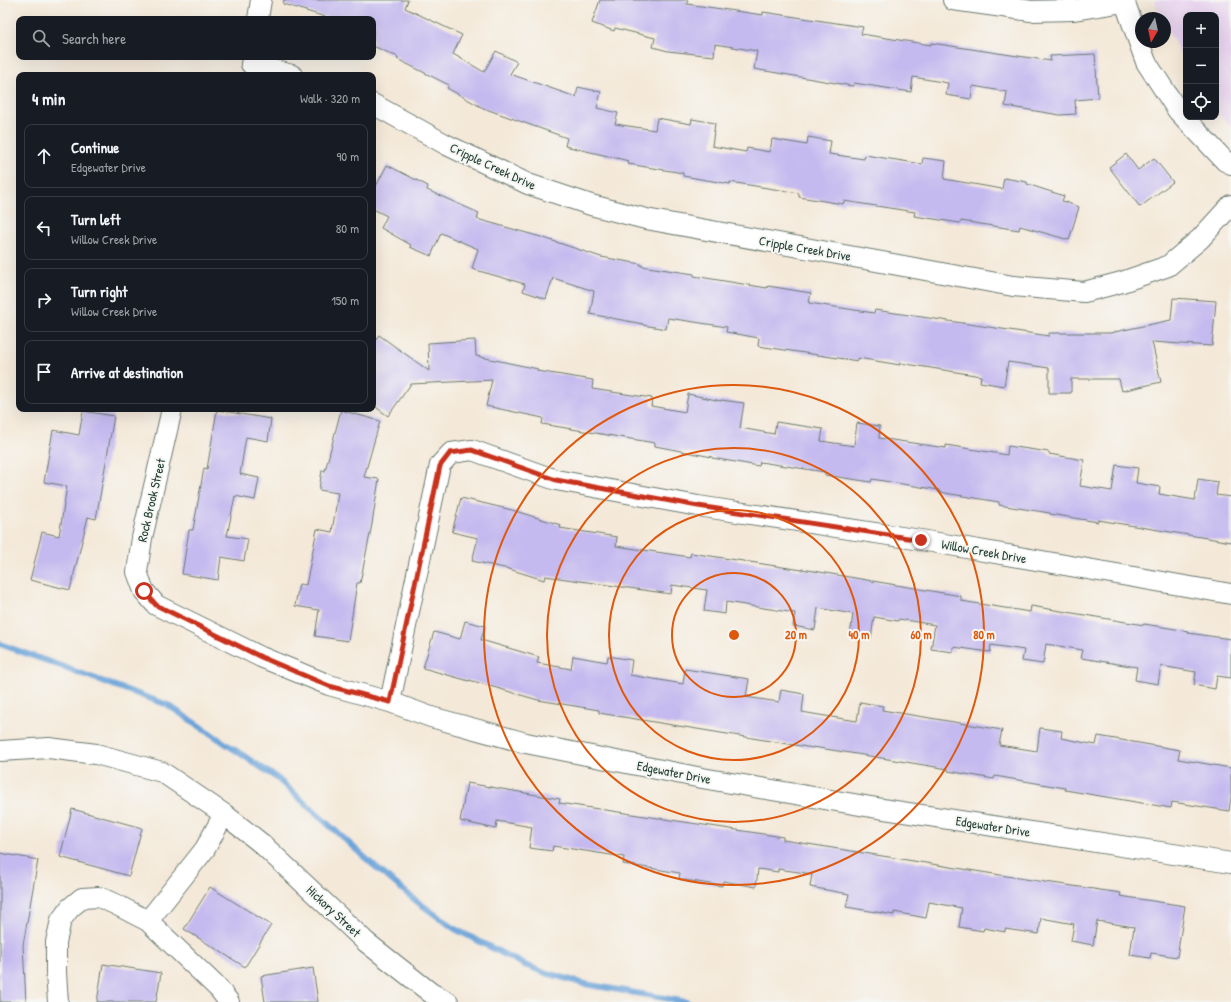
<!DOCTYPE html>
<meta charset="utf-8">
<style>
:root{--surface:#171b24;--page:#20242c;--text:#f1f3f6;--muted:#9ea1a6;--line:#363941}
body{margin:0;font-family:"Patrick Hand",sans-serif;background:var(--page);color:var(--text)}
.controls{position:absolute;right:12px;top:12px;display:grid;overflow:hidden;border-radius:8px;box-shadow:0 4px 16px #0002}
.controls button{width:36px;height:36px;display:grid;place-items:center;padding:0;border:0;border-bottom:1px solid var(--line);background:var(--surface);color:var(--text);font:20px sans-serif}
.compass{position:absolute;left:1135px;top:12px;width:36px;height:36px;border-radius:50%;background:var(--surface);box-shadow:0 4px 16px #0002;rotate:189deg}
.stop{position:absolute;width:12px;height:12px;margin:-9px;border:3px solid #c8321e;border-radius:50%;background:#fff}
.stop.end{background:#c8321e;border-color:#fff;box-shadow:0 1px 4px #0008}
.list{margin:0;padding:0;list-style:none}
h2{display:flex;justify-content:space-between;align-items:center;height:52px;margin:0;padding:0 16px;font-size:17px}
h2 small{font-size:13px;font-weight:400;color:var(--muted)}
.list li{display:grid;grid-template-columns:26px 1fr auto;gap:12px;align-items:center;box-sizing:border-box;height:64px;margin:0 8px 8px;padding:0 8px;border:1px solid var(--line);border-radius:8px}
.list b{display:block;font-size:15px;white-space:nowrap}
.list p{margin:0;font-size:13px;white-space:nowrap;color:var(--muted)}
.list em{font-size:13px;font-style:normal;color:var(--muted)}
.icon{flex:none;width:22px;height:22px;fill:none;stroke:currentColor;stroke-width:2;stroke-linecap:round;stroke-linejoin:round}
.map{position:relative;flex:none;width:1231px;height:1002px;overflow:hidden}
.search{position:absolute;background:var(--surface);box-shadow:0 4px 16px #0002;left:16px;top:16px;width:360px;height:44px;display:flex;align-items:center;gap:10px;box-sizing:border-box;padding:0 14px;border-radius:8px;color:var(--muted);font-size:15px}
.panel{position:absolute;background:var(--surface);box-shadow:0 4px 16px #0002;left:16px;top:72px;width:360px;height:340px;border-radius:8px}
.map>svg:first-child{display:block}
</style>
<div class="map">
<svg width="1231" height="1002" viewBox="0 0 1231 1002">
<rect width="100%" height="100%" fill="#f6f6f2"/>
<filter id="ink" filterUnits="userSpaceOnUse"><feTurbulence type="fractalNoise" baseFrequency=".025" numOctaves="2"/><feDisplacementMap in="SourceGraphic" scale="8" xChannelSelector="R" yChannelSelector="G"/><feConvolveMatrix kernelMatrix="1 2 1 2 8 2 1 2 1" color-interpolation-filters="sRGB"/></filter>
<filter id="wash" filterUnits="userSpaceOnUse"><feTurbulence type="fractalNoise" baseFrequency=".012" numOctaves="4" result="noise"/><feDisplacementMap in="SourceGraphic" scale="16" xChannelSelector="R" yChannelSelector="G"/><feGaussianBlur stdDeviation="0.9" result="paint"/><feColorMatrix in="noise" values="0 0 0 0 0 0 0 0 0 0 0 0 0 0 0 0 0 1.4 0 .05"/><feComposite in="paint" operator="in"/></filter>
<g filter="url(#wash)">
<rect width="100%" height="100%" fill="#f4e9d9"/>
<path fill="#e8d2ef" d="M1155,0H1231V127L1216,111V15H1186V64L1165,25V18H1161L1160,16Z"/>
<g fill="none" stroke-linecap="round" stroke-linejoin="round">
<path stroke="#69a2d8" stroke-width="6" d="M0,644L168,705L277,778L372,864L415,900L455,929L525,965L543,972L585,984L687,1002"/>
</g>
<g id="blocks">
<path fill="#c5baef" d="M284,0H408L405,8L462,35L453,54L484,72L496,51L517,62L510,74L576,97L578,87L601,92L597,108L618,113L615,124L655,130L657,118L691,124L692,119L715,123L712,146L746,152L747,148L770,152L772,139L807,145L808,137L831,141L829,154L864,159L865,155L922,164L923,158L946,161L944,179L1002,189L1004,178L1027,182V184L1064,196L1062,201L1079,207L1069,240L1020,226L1019,230L961,221L960,223L914,216L915,212L844,201L843,204L799,197V193L730,182V184L683,176V173L628,164L629,161L565,146L567,138L483,108L447,88L449,85L397,59L398,57L373,46V19H332L283,4Z
M600,0H688L687,4L763,15V12L863,27L861,34L931,45V43L1051,61L1050,56L1095,54L1098,98L1075,100L1076,114L1060,115L1005,106L1007,92L973,86L971,99L946,95L948,83L913,77L911,92L854,83L853,86L754,69L757,51L715,44L714,56L668,51L653,47L655,38L615,28L614,31L592,23Z
M1126,154L1138,170L1154,158L1173,182L1140,207L1109,167Z
M387,165L428,186L427,190L479,213L477,219L541,237L601,257L641,264V266L694,274V276L767,288L768,286L811,293L809,303L874,313L875,310L1049,336V333H1110L1171,320L1173,298L1216,301L1212,346L1152,342L1161,382L1122,391L1119,379H1071V393H1049V368L1008,362L1004,386L980,382L981,376L900,363V365L858,358V361L758,346L759,338L726,332L727,327L668,318L666,329L643,325V324L590,314L594,291L553,278L546,299L523,291L525,284L472,269L478,249L441,233L431,256L410,247L411,245L381,228L387,216L373,209V192Z
M379,335L429,371L428,343L475,340L476,356L538,369L537,371L593,380L592,389L652,398L651,406L685,412L688,394L721,401V400L744,403L740,428L774,434L776,422L823,429L821,441L854,446L857,423L880,426L879,438L946,448V445L1007,455L1008,446L1049,452V454L1084,460L1080,486L1112,491L1116,465L1138,468L1136,483L1160,487L1159,494L1195,500L1198,479L1218,482L1216,495L1231,497V542L1098,520V522L1050,514V513L999,505V502L939,492V490L872,479L871,482L825,475V472L760,462L759,466L712,458V457L655,446V443L542,424L543,418L486,406L492,380L411,384L388,416L373,405V344Z
M217,410L271,419L268,441L246,437L240,474L259,478L255,500L235,496L227,536L248,539L244,561L221,557L218,580L182,574L189,530H193L204,468L207,469Z
M341,410L380,421L364,477L379,479L372,524L360,583H357L348,641L315,636L319,610L295,606L299,584L306,585L317,529L332,532L338,493L319,490L322,470L325,471Z
M83,411L114,416L96,519L88,517L70,590L30,580L42,532L59,536L67,486L44,482L53,430L79,435Z
M461,498L512,510L561,525L560,528L617,537L616,546L690,557L691,553L802,570V569L961,596V601L1030,612L1031,606L1144,625V624L1188,631V633L1231,639V678L1217,676L1215,689L1194,685L1196,672L1161,666L1158,684L1135,680L1137,667L1081,658L1083,650L1046,644L1043,664L1022,661L1024,650L991,645L990,652L953,647V652L931,649L935,625L899,619L898,621L874,617L871,639L850,636L853,614L818,608L815,630L793,626L795,613L726,602L725,614L704,611L707,590L672,585L671,594L545,576L544,580L509,569L472,561L478,538L452,532Z
M465,621L485,626L481,640L539,657L537,663L571,669L573,656L607,662L608,656L632,660L630,675L683,684L685,669L749,679L746,697L779,702L781,690L804,694L802,712L819,715L857,721L860,702L883,706L882,710L1002,730L999,745L1037,751L1040,728L1062,731L1061,738L1096,745L1098,736L1180,750L1178,759L1231,768V797L1229,811L1172,802L1171,808L1065,790V788L995,776L994,779L948,771V769L894,760L813,747V748L599,713V710L538,700L469,680V681L423,668L434,632L460,639Z
M467,783L560,799L559,803L783,837V840L1025,879L1121,893L1120,896L1185,906L1177,957L1151,953L1150,958L1130,955L1134,927L1097,921L1093,945L1071,941L1074,924L1041,918L1039,934L1005,929V932L984,928L983,931L959,927L962,908L929,902L926,918L894,912V915L846,907L849,894L810,887L812,874L778,869V872L758,869L756,887L723,881L722,886L679,879L680,873L623,864L624,857L553,846L552,851L529,848L532,827L497,821L496,829L460,821Z
M72,809L142,828L129,876L60,857Z
M0,853L38,860L23,945L26,1002H0Z
M210,887L271,925L245,967L184,929Z
M103,964L161,973L156,1002H97Z
M313,968L318,1002H265L261,976Z"/>
</g>
</g>
<g filter="url(#ink)">
<use href="#blocks" fill-opacity="0" stroke="#6a796e" stroke-width="1"/>
<g fill="none" stroke-linecap="round" stroke-linejoin="round">
<g stroke="#6a796e" stroke-width="22">
<path id="minor" d="M953,0L1031,11L1074,10L1124,2
M1124,0L1146,62L1178,111L1225,161L1231,164
M258,19L261,0
M251,64L292,75
M373,104L447,145L528,184L591,205L646,219L1013,286L1084,292L1122,282L1168,266L1200,239L1231,205
M172,409L142,538L137,572L144,591L156,605L261,657L329,685L390,702L431,717L526,743L702,778L877,808L1231,863
M390,702L440,465L451,453L472,450L556,480L698,506L921,540L1231,594
M0,751L49,748L96,754L162,772L224,814L262,844L366,942L431,993L448,1002
M148,921L205,849L224,814
M58,1002L56,973V942L61,920L70,908L82,898L99,897L117,905L148,921L219,989L229,1002"/>
</g>
<use href="#minor" stroke="#fff" stroke-width="20"/>
</g>
</g>
<g fill="none" stroke-linecap="round" stroke-linejoin="round" filter="url(#ink)">
<path stroke="#c8321e" stroke-width="5" d="M144,591L156,605L261,657L329,686L390,702L440,466L450,453L472,450L556,480L698,506L921,540"/>
</g>
<g fill="none" stroke="#de580e" stroke-width="2">
<circle cx="734" cy="635" r="62"/>
<circle cx="734" cy="635" r="125"/>
<circle cx="734" cy="635" r="187"/>
<circle cx="734" cy="635" r="250"/>
</g>
<g text-anchor="middle" stroke-width="4" stroke-linejoin="round" paint-order="stroke">
<g font-size="13" fill="#1f3d34" stroke="#f6f6f2">
<text transform="translate(493 166) rotate(25)" y="5">Cripple Creek Drive</text>
<text transform="translate(805 248) rotate(10)" y="5">Cripple Creek Drive</text>
<text transform="translate(151 500) rotate(-77)" y="5">Rock Brook Street</text>
<text transform="translate(984 551) rotate(10)" y="5">Willow Creek Drive</text>
<text transform="translate(674 772) rotate(11)" y="5">Edgewater Drive</text>
<text transform="translate(993 826) rotate(9)" y="5">Edgewater Drive</text>
<text transform="translate(334 911) rotate(43)" y="5">Hickory Street</text>
</g>
</g>
<circle cx="734" cy="635" r="6" fill="#de580e" stroke="#f6f6f2" stroke-width="2"/>
<g font-size="12" text-anchor="middle" font-weight="bold" fill="#de580e" stroke="#f6f6f2" stroke-width="4" stroke-linejoin="round" paint-order="stroke">
<text x="796" y="639">20 m</text>
<text x="859" y="639">40 m</text>
<text x="921" y="639">60 m</text>
<text x="984" y="639">80 m</text>
</g>
</svg>
<div class="controls">
<button>+</button>
<button>−</button>
<button><svg class="icon" aria-label="locate" viewBox="0 0 24 24"><circle cx="12" cy="12" r="6"/><path d="M12 2v4M12 18v4M2 12h4M18 12h4"/></svg></button>
</div>
<svg class="compass" viewBox="-18 -18 36 36"><path d="M0-13l5 13h-10z" fill="#e53935"/><path d="M0 13l5-13h-10z" fill="#9ea1a6"/></svg>
<div class="stop" style="left:144px;top:591px"></div>
<div class="stop end" style="left:921px;top:540px"></div>
<div class="search"><svg class="icon" aria-label="search" viewBox="0 0 24 24"><circle cx="10" cy="10" r="6"/><path d="M15 15l6 6"/></svg>Search here</div>
<section class="panel">
<h2>4 min<small>Walk · 320 m</small></h2>
<ul class="list">
<li><svg class="icon" aria-label="ahead" viewBox="0 0 24 24"><path d="M12 20V5M6 11l6-6 6 6"/></svg><div><b>Continue</b><p>Edgewater Drive</p></div><em>90 m</em></li>
<li><svg class="icon" aria-label="left" viewBox="0 0 24 24"><path d="M17 20v-9H6M10 6l-5 5 5 5"/></svg><div><b>Turn left</b><p>Willow Creek Drive</p></div><em>80 m</em></li>
<li><svg class="icon" aria-label="right" viewBox="0 0 24 24"><path d="M7 20v-9h11M14 6l5 5-5 5"/></svg><div><b>Turn right</b><p>Willow Creek Drive</p></div><em>150 m</em></li>
<li><svg class="icon" aria-label="arrive" viewBox="0 0 24 24"><path d="M6 21V4h12l-3 4 3 4H6"/></svg><div><b>Arrive at destination</b></div></li>
</ul>
</section>
</div>
